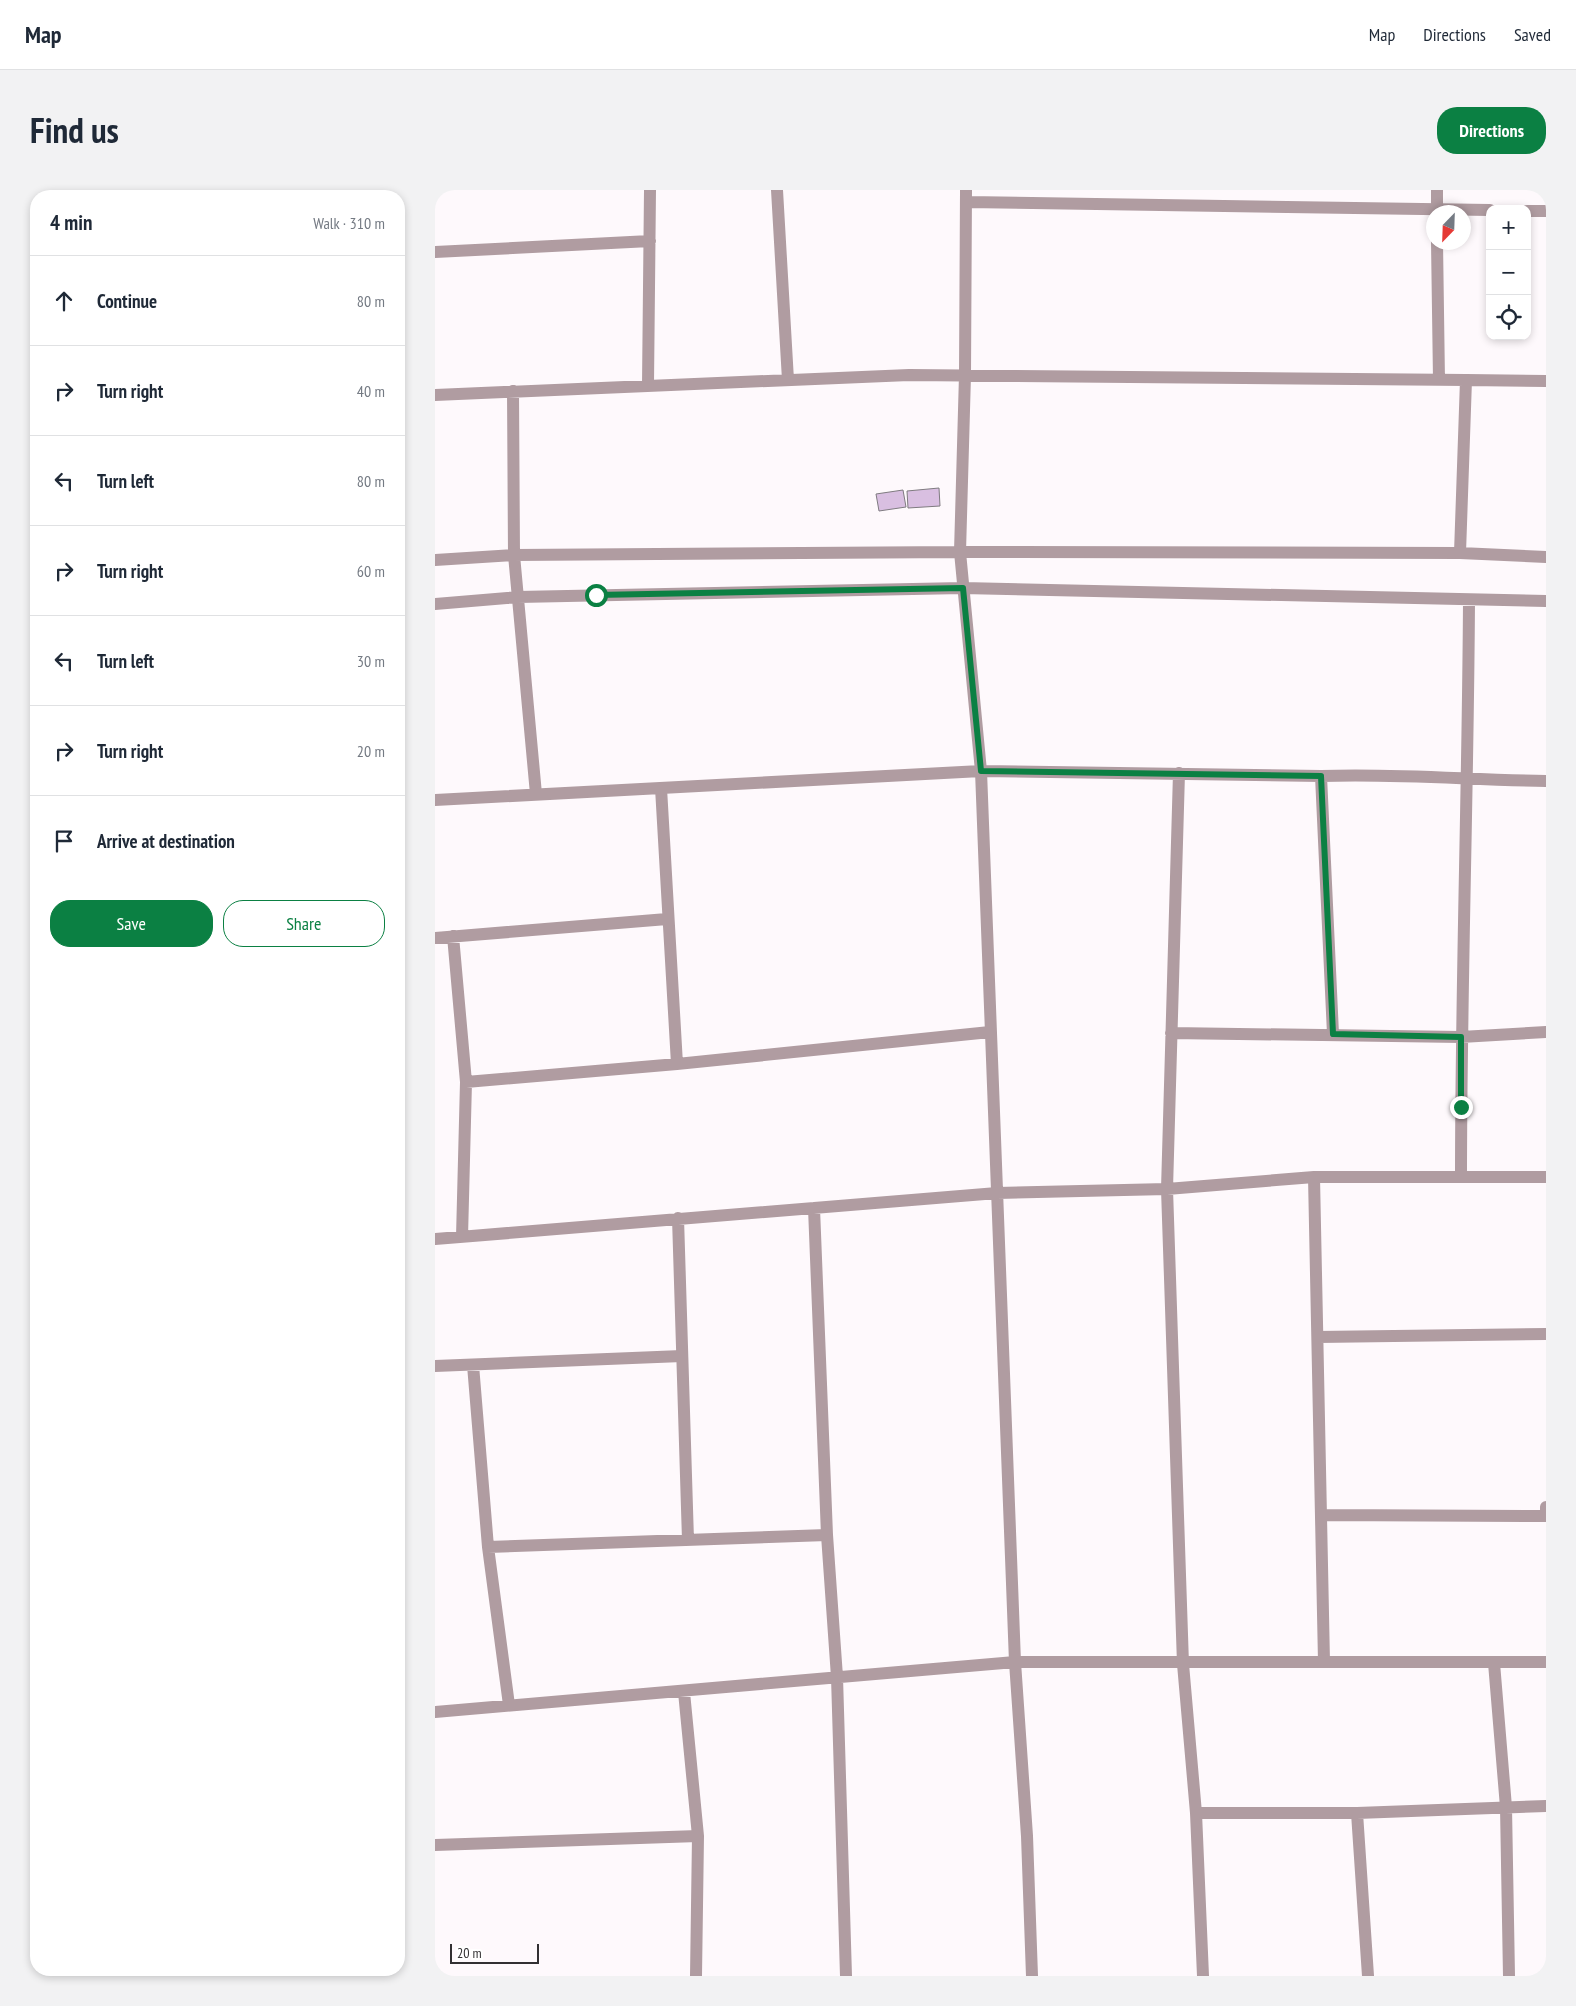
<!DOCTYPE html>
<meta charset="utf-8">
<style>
:root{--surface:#fff;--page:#f2f2f3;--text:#1f2937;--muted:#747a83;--line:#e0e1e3;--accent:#0b8043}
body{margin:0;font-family:"PT Sans Narrow",sans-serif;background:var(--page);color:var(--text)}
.controls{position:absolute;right:15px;top:15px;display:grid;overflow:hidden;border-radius:10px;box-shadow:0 2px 8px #0003}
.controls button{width:45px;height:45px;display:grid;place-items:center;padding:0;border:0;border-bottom:1px solid var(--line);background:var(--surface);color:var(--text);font:25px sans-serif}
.compass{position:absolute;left:991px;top:15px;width:45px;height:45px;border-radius:50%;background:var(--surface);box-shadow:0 2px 8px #0003;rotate:203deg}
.scale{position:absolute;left:15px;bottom:12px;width:89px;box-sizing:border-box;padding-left:5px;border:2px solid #323032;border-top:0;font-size:14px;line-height:18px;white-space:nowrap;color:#323032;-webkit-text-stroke:4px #fff;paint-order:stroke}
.stop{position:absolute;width:15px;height:15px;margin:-11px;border:4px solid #0b8043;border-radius:50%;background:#fff}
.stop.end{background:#0b8043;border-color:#fff;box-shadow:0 1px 5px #0008}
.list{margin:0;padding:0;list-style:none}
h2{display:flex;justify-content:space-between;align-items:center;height:65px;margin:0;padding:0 20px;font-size:21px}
h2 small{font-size:16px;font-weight:400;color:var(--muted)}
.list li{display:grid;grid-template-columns:32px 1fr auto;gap:15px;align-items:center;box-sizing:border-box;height:90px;padding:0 20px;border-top:1px solid var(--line)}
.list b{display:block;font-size:19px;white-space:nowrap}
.list em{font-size:16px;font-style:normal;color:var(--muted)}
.actions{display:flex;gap:10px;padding:15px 20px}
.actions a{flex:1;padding:11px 0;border:1px solid var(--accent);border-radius:20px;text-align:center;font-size:18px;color:var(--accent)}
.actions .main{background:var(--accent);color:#fff}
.icon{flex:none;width:28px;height:28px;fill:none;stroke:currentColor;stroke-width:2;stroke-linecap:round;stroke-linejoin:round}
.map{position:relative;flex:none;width:1111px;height:1786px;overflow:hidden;border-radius:20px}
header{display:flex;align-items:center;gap:30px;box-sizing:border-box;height:70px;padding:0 25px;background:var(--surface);border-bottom:1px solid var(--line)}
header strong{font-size:24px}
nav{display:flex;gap:28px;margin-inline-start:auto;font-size:18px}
.intro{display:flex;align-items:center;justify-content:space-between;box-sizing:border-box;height:120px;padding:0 30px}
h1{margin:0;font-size:35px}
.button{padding:12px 22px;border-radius:20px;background:var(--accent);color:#fff;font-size:18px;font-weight:700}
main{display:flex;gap:30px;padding:0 30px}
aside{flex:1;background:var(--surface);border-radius:20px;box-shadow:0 2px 8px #0003}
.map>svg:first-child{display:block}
</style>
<header>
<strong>Map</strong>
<nav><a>Map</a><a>Directions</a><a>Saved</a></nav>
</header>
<div class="intro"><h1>Find us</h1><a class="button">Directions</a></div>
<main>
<aside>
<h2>4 min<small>Walk · 310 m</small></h2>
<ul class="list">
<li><svg class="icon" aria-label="ahead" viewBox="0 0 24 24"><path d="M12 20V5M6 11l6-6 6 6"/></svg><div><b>Continue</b></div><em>80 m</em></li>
<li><svg class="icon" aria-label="right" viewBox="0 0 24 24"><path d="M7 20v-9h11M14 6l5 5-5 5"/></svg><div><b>Turn right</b></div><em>40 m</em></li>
<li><svg class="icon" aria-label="left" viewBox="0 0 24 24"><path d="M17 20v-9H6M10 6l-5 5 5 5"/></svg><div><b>Turn left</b></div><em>80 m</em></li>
<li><svg class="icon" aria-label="right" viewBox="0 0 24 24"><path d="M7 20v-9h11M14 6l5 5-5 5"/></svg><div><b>Turn right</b></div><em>60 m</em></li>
<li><svg class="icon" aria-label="left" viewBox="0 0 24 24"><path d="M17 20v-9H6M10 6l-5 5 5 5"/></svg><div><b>Turn left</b></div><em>30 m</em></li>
<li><svg class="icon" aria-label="right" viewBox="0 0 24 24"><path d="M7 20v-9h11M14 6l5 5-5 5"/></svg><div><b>Turn right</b></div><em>20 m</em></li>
<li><svg class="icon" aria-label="arrive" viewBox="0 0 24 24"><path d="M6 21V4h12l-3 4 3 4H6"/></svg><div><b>Arrive at destination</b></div></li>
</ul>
<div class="actions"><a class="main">Save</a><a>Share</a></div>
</aside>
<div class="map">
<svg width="1111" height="1786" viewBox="0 0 1111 1786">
<rect width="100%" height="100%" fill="#fef9fc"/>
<path fill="#d9bfe1" stroke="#7f7b80" d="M504,298L505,316L473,318L472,301Z
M468,300L471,317L444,321L441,304Z"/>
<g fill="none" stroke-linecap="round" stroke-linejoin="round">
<path stroke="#b09ca1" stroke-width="12" d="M342,0L353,190
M531,0L530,185L525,362L546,581L580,1472L592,1646L597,1786
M532,12L1055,20
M1092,21H1111
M1002,22V0
M1002,52L1004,190
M0,62L215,51
M1031,190L1111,191
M213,195L215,0
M78,201L79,365L101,604
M0,205L474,185L1031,190L1025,363
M0,370L79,365L525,362L1025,363L1111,367
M0,414L83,407L528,398L1111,411
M744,583L732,999L748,1474L761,1623L768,1786
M886,586L898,844
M226,598L242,874
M0,610L546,581L886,586C961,583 1036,590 1111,591
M18,746L31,892L27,1047
M0,748L232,729
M736,843L1026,847L1111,842
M31,892L242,874L555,842
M879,987L889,1472
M1026,987C1026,795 1033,603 1034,410
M379,1018L392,1345L402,1487L411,1786
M243,1028L253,1350
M0,1049L562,1003L732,999L879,987H1111
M883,1147L1111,1144
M38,1175L53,1357L74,1515
M0,1176L247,1166
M887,1325L1111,1326V1317
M53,1357L392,1345
M1059,1473L1071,1617L1074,1786
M249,1502L263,1646L261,1786
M0,1522L580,1472H1111
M761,1623H922L1111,1616
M922,1623L933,1786
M0,1655L263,1646"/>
</g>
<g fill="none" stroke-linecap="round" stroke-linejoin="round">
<path stroke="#0b8043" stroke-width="6" d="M161,405L528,398L546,581L886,586L898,844L1026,847V917"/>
</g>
</svg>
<div class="controls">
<button>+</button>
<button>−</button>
<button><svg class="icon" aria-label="locate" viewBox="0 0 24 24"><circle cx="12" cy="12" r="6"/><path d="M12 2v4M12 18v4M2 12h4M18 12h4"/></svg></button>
</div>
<svg class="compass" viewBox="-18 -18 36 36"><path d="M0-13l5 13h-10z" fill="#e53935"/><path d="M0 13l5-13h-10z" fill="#747a83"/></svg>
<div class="scale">20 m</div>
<div class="stop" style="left:161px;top:405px"></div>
<div class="stop end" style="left:1026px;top:917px"></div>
</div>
</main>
